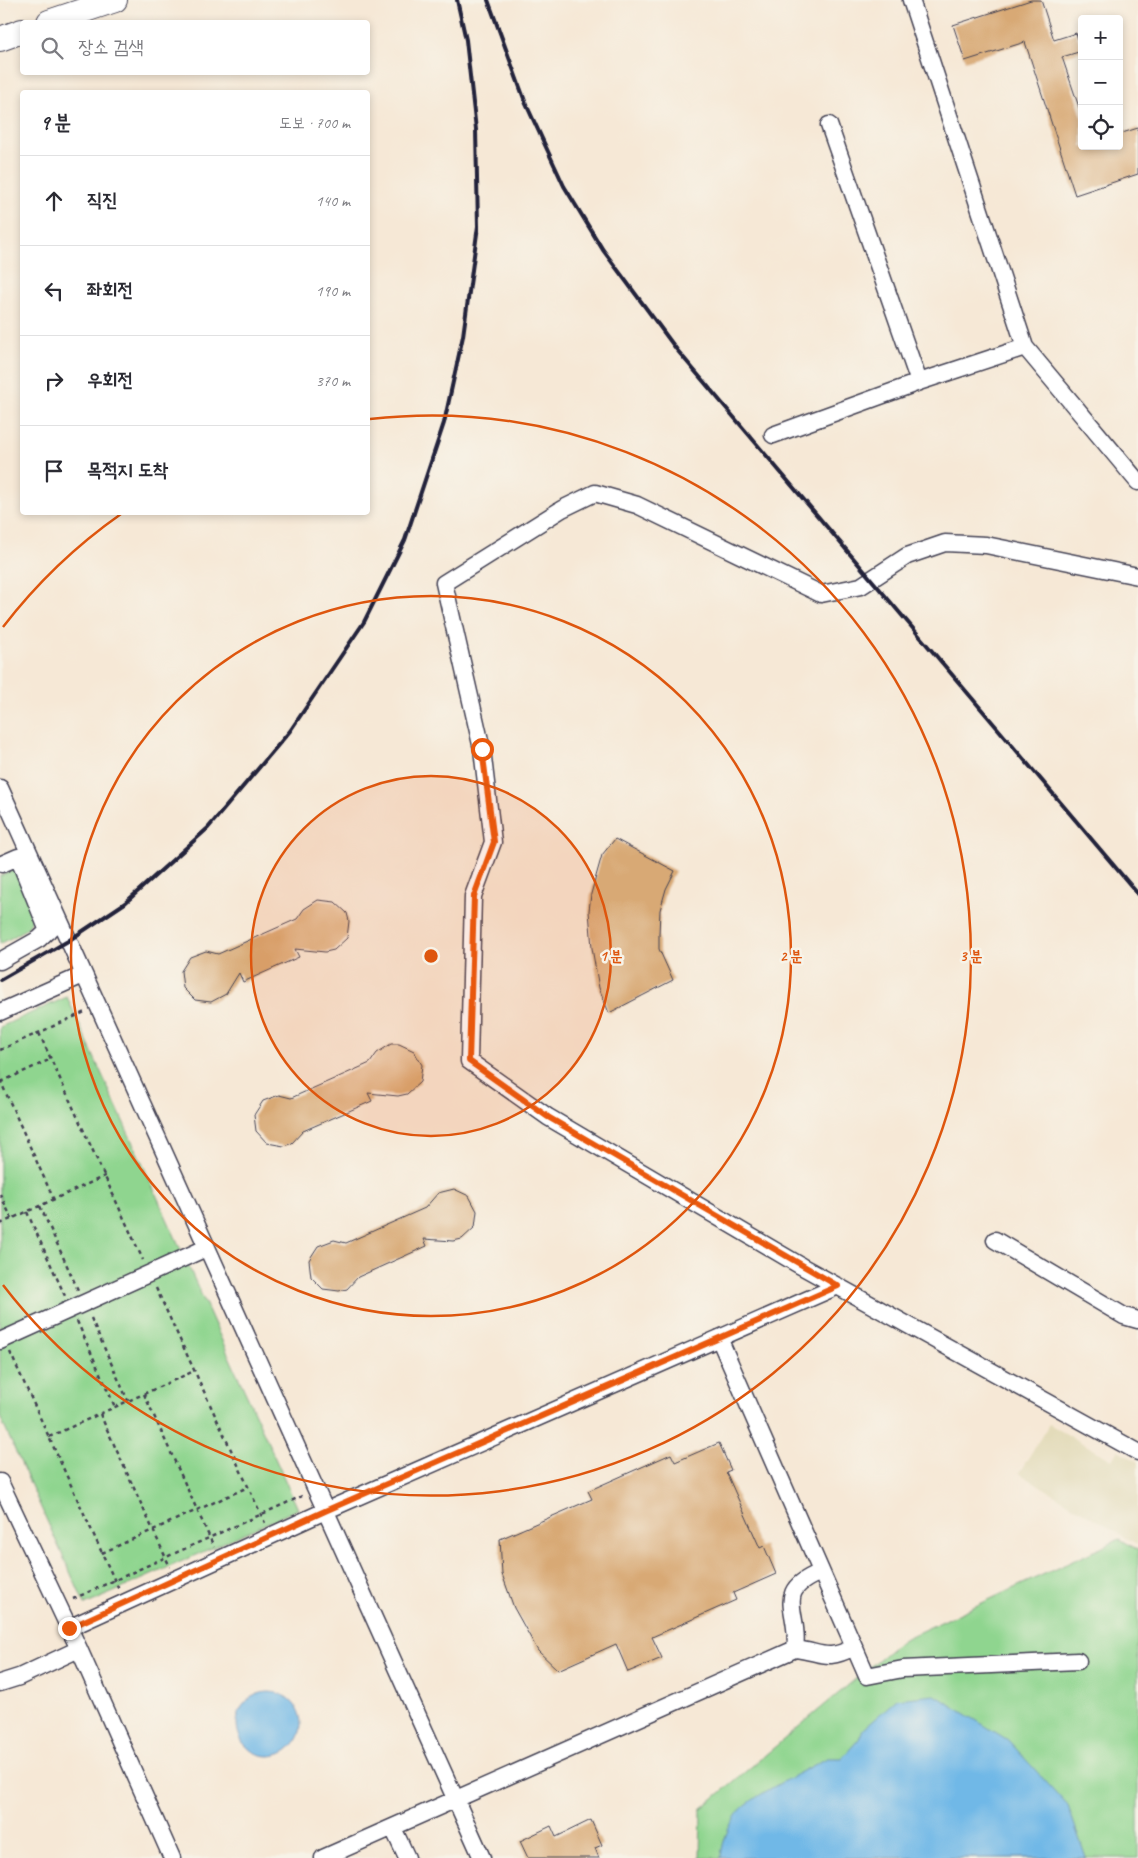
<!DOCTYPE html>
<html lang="ko">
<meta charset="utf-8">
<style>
:root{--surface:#fff;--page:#f2f2f3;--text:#2b2b33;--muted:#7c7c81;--line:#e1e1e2}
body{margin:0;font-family:Caveat,"Poor Story",sans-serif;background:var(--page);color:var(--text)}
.controls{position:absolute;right:15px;top:15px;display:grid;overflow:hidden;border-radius:5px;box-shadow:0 2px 8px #0003}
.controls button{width:45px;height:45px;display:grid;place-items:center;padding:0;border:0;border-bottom:1px solid var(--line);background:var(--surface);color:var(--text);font:25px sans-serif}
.stop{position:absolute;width:15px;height:15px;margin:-11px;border:4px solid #ea580c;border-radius:50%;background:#fff}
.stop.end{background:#ea580c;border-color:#fff;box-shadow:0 1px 5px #0008}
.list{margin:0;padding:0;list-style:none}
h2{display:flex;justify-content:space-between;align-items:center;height:65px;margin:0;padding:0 20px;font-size:21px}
h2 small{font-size:16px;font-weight:400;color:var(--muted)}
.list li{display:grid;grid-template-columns:32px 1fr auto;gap:15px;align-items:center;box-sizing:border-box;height:90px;padding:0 20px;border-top:1px solid var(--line)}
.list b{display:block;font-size:19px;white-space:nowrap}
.list em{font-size:16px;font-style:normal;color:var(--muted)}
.icon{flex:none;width:28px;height:28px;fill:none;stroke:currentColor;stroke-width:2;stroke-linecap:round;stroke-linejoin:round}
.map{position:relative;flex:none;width:1138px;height:1858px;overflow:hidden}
.search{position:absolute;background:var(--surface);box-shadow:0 2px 8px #0003;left:20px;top:20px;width:350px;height:55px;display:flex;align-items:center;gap:12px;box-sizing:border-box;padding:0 18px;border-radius:5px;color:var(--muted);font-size:19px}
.panel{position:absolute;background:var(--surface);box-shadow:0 2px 8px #0003;left:20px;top:90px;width:350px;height:425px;border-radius:5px}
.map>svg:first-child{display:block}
</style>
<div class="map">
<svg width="1138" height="1858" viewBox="0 0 1138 1858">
<rect width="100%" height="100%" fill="#f7f3e8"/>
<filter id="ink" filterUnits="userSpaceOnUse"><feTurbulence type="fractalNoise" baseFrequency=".02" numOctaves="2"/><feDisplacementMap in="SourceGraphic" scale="10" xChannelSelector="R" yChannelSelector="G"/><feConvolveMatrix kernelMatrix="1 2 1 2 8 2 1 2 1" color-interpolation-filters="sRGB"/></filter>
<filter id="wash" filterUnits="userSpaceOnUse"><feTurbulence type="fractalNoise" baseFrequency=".0096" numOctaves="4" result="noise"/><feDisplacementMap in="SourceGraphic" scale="20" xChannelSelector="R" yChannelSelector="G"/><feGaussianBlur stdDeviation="1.12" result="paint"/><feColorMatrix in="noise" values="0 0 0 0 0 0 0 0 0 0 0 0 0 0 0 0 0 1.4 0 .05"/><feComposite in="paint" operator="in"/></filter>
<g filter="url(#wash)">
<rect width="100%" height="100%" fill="#f6e8d6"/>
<path fill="#e3dbba" d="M1049,1424L1112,1460L1118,1450L1138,1462V1545L1019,1473Z"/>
<path fill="#8fd58f" stroke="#587c65" d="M15,869C21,883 42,914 27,928C19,934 9,939 0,944V876Z
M67,997L298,1509L85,1605L0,1417V1027Z
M1120,1539L1138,1550V1858H700L701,1809L902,1640Z"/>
<path fill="#6fb8e7" stroke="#486d91" d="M237 1724a32 32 0 1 1 64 0a32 32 0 1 1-64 0Z
M935,1695L1008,1740L1068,1806L1086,1858H721C722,1840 732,1815 747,1804C771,1786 801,1773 827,1758H842L859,1739L863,1729L897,1699Z"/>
<g id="blocks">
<path fill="#d8a975" d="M1031,0H1041L1054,40L1076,33L1082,51L1062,57L1082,116V146H1119V134L1138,128V174L1075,195L1025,42L965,61L953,25Z
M615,839L675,871L666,889L660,910L659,934V949L673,980L609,1013L599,988L592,948L589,911L591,894L602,855Z
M318,900L335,902L347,913L349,921L347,938L334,950L325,952L295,949L299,957L243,982L239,973L226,994L211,1002L195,1000L183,988L181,971L190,957L206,951L218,954L297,919L304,909Z
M391,1044H399L414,1051L422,1065L420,1082L407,1094L398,1096L368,1093L372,1101L303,1131L292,1143L284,1146L267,1143L256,1131L254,1115L263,1101L279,1095L291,1098L370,1063L377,1053Z
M454,1189L469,1196L477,1211L475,1227L462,1239L453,1241L424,1239L427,1246L358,1277L347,1289L339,1291L323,1289L311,1277L309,1260L318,1246L334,1240L346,1243L425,1208L438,1193Z
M719,1443L731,1470L726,1472L760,1548L764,1546L776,1574L733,1593L736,1600L652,1637L662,1658L628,1672L616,1644L558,1670L538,1651L514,1608L502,1574L500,1539L592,1499L588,1491L671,1454L675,1462Z
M591,1820L602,1845L595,1848L599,1858H528L520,1841L551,1826L556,1837Z"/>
</g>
</g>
<g filter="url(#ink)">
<use href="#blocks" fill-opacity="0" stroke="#424052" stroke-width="1"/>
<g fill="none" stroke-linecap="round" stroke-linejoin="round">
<g stroke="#424052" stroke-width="19">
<path id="minor" d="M911,0L1025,347L1138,482
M829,125L919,382
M773,435L919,382L1025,347
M1138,576L986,545L945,543L907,556L861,586L821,594L637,505L595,493L562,509L444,583L482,749L493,842L473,896L469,1061L548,1117L801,1266L1138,1452
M0,788L482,1858
M2,864L18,857L48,931
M0,961L39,939L55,924
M0,1012L83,975
M995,1240L1124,1316L1138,1320
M719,1338L867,1676L903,1669L1078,1661
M0,1341L206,1248
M0,1482L79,1649L172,1858
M69,1628L325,1511L838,1286
M795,1649C801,1611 771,1592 821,1572
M0,1683L19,1677L79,1649
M393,1828L407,1858
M323,1858L795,1649C822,1652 826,1662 854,1647"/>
</g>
<g stroke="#424052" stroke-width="26">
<path id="highway" d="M49,22L115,0
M0,39L22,31"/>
</g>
<path stroke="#424052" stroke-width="2.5" stroke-dasharray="4 4" stroke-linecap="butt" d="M39,1033L143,1260
M0,1050L85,1012
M0,1080L54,1200
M1,1082L51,1059
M0,1194L12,1219
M40,1206L78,1290
M27,1212L65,1296
M0,1224L105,1176
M156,1288L265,1523
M91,1318L128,1401
M77,1321L115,1407
M10,1352L119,1590
M144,1394L214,1547
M100,1414L170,1567
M49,1437L194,1371
M102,1553L248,1487
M73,1599L302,1496"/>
<use href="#minor" stroke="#fff" stroke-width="16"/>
<use href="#highway" stroke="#fff" stroke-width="24"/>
<path stroke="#22223b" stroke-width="4" d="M488,0L526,104L564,186L603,250L677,350L1138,894
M0,980L68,941L125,903L208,828L290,731L364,622L405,540L444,423L463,336L478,226L476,130L466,40L457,0"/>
</g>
</g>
<g fill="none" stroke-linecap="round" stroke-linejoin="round" filter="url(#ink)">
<path stroke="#ea580c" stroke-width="6" d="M69,1628L325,1511L838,1286L548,1117L469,1061L474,896L494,842L482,749"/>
</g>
<circle cx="431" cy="956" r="180" fill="#de560e" fill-opacity=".12"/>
<g fill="none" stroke="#de560e" stroke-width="2.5">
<circle cx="431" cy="956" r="180"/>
<circle cx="431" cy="956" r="360"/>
<path d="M3 627A540 540 0 0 1 121 514M370 419A540 540 0 1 1 3 1285"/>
</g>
<circle cx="431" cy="956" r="8" fill="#de560e" stroke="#f7f3e8" stroke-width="2.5"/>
<g font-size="15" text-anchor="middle" font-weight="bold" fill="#de560e" stroke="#f7f3e8" stroke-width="5" stroke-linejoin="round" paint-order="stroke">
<text x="611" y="961">1 분</text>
<text x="791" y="961">2 분</text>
<text x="971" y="961">3 분</text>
</g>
</svg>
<div class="controls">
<button>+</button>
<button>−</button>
<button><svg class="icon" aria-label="locate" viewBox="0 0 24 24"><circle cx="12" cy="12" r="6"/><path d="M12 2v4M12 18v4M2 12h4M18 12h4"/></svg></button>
</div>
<div class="stop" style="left:482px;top:749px"></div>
<div class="stop end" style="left:69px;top:1628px"></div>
<div class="search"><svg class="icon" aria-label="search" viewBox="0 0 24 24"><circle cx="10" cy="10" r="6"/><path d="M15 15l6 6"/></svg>장소 검색</div>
<section class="panel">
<h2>9 분<small>도보 · 700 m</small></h2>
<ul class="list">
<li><svg class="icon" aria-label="ahead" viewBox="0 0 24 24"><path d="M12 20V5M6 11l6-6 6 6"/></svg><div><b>직진</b></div><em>140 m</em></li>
<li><svg class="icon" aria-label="left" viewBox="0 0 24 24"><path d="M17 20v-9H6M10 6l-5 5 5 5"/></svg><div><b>좌회전</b></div><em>190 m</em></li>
<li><svg class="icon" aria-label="right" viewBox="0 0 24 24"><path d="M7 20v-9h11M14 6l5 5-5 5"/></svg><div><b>우회전</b></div><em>370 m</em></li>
<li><svg class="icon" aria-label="arrive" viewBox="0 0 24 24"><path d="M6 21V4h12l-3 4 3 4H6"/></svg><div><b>목적지 도착</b></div></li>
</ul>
</section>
</div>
